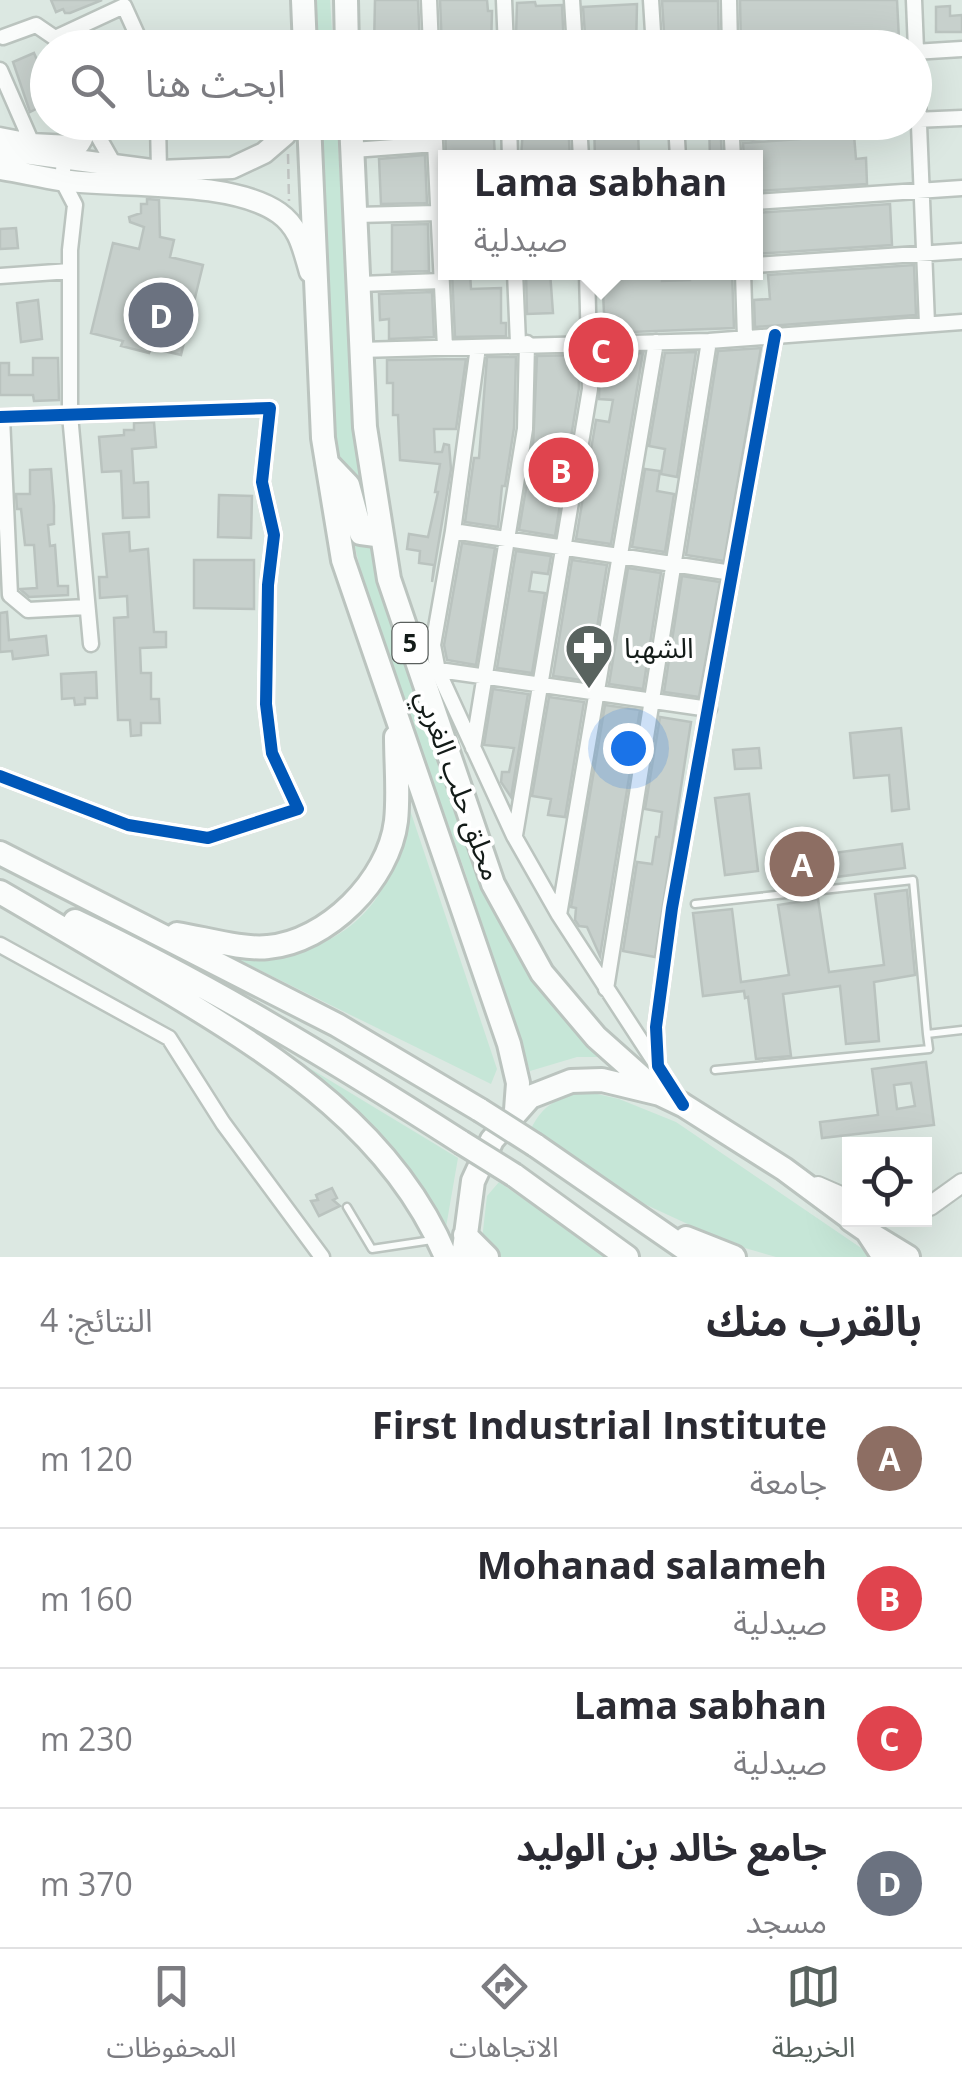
<!DOCTYPE html>
<html lang="ar">
<meta charset="utf-8">
<style>
:root{--surface:#fff;--page:#f2f2f3;--text:#2b2b33;--muted:#7c7c81;--line:#e1e1e2;--accent:#59635f}
body{margin:0;font-family:"Open Sans","Noto Sans Arabic",sans-serif;background:var(--page);color:var(--text);direction:rtl}
.controls{position:absolute;right:30px;bottom:30px;display:grid;overflow:hidden;border-radius:0px;box-shadow:0 10px 40px #0002}
.controls button{width:90px;height:90px;display:grid;place-items:center;padding:0;border:0;border-bottom:2px solid var(--line);background:var(--surface);color:var(--text);font:50px sans-serif}
.you{position:absolute;left:628px;top:748px;width:35px;height:35px;margin:-25px;border:8px solid #fff;border-radius:50%;background:#1a73e8;box-shadow:0 0 0 15px #1a73e833}
.badge{display:grid;place-items:center;width:65px;height:65px;border-radius:50%;background:var(--accent);color:#fff;font-size:32px;font-weight:700}
.pin{position:absolute;translate:-50% -50%;border:5px solid #fff;box-shadow:0 2px 10px #0006}
.popup{position:absolute;left:438px;top:150px;width:325px;height:130px;box-sizing:border-box;display:grid;place-content:center;border-radius:0px;background:var(--surface);filter:drop-shadow(0 2px 8px #0005);font-size:32px;white-space:nowrap;color:var(--muted)}
.popup b{font-size:38px;color:var(--text)}
.popup::after{content:'';position:absolute;left:50%;top:100%;margin-left:-20px;border:20px solid transparent;border-top-color:var(--surface)}
.list{margin:0;padding:0;list-style:none}
h2{display:flex;justify-content:space-between;align-items:center;height:130px;margin:0;padding:0 40px;font-size:42px}
h2 small{font-size:32px;font-weight:400;color:var(--muted)}
.list li{display:grid;grid-template-columns:65px 1fr auto;gap:30px;align-items:center;box-sizing:border-box;height:140px;padding:0 40px;border-top:2px solid var(--line)}
.list b{display:block;font-size:38px;white-space:nowrap}
.list p{margin:0;font-size:32px;white-space:nowrap;color:var(--muted)}
.list em{font-size:32px;font-style:normal;color:var(--muted)}
.icon{flex:none;width:55px;height:55px;fill:none;stroke:currentColor;stroke-width:2;stroke-linecap:round;stroke-linejoin:round}
.map{position:relative;flex:none;width:962px;height:1257px;overflow:hidden;direction:ltr}
.search{position:absolute;background:var(--surface);box-shadow:0 10px 40px #0002;left:30px;right:30px;top:30px;height:110px;display:flex;align-items:center;gap:25px;box-sizing:border-box;padding:0 35px;border-radius:55px;color:var(--muted);font-size:38px}
.sheet{height:690px;background:var(--surface)}
nav{display:flex;justify-content:space-around;align-items:center;box-sizing:border-box;height:140px;border-top:2px solid var(--line);background:var(--surface);font-size:28px;color:var(--muted)}
nav a{display:grid;justify-items:center;gap:5px}
nav .on{color:var(--accent)}
.map>svg:first-child{display:block}
</style>
<div class="map">
<svg width="962" height="1257" viewBox="0 0 962 1257">
<rect width="100%" height="100%" fill="#dce8e2"/>
<path fill="#c6e6d7" d="M312,0H330L333,47H315Z
M319,123H337L349,348L367,520L336,457L330,391Z
M342,495L372,544L380,584L534,979L600,1057H577L530,1071L464,869L368,600Z
M410,810L497,1069L491,1084L237,959C255,957 274,958 291,954C367,935 396,882 410,810Z
M222,1015L458,1158L446,1227L376,1128L330,1090Z
M584,1091L619,1099L676,1122L867,1252L869,1257H776L731,1244L640,1202L531,1129C543,1104 558,1098 584,1091Z
M499,1182L609,1257H480L487,1196Z"/>
<path fill="#c7d0cc" stroke="#bac3bf" stroke-width="2.5" fill-rule="evenodd" d="M51,0H102L70,13H65L63,9L56,12Z
M375,0H418L420,48H374Z
M440,0H487L488,11H492L491,48H442Z
M740,0H897L899,39L847,44L848,48H741Z
M662,1H718L719,48H665Z
M535,2L536,6L562,5L564,48H523L522,36H516L517,3Z
M637,4L636,48H586L583,7Z
M950,6V16L962,15V32H936V7Z
M34,53L45,78L36,81L46,104L30,112L13,62Z
M378,122H423L424,134L378,138Z
M445,122H493L495,158H446Z
M542,122H568L570,158H521L523,128H542Z
M594,122H630L631,130H638L639,158H595Z
M709,122H720L722,158H710Z
M854,135L856,159L866,158L867,184L757,191L756,158H744L743,143Z
M425,155L427,203L381,204L379,159Z
M147,199L159,200L160,237L174,240L170,257L203,265L181,355L151,348L149,353L121,346L123,341L91,333L113,243L139,249L144,227L130,222L129,217L141,213V204H147Z
M890,204L892,245L756,254V213Z
M428,224L429,271L392,272V225Z
M16,228L18,248L0,249V229Z
M914,265L916,315L755,327L754,300L770,299L768,275Z
M526,272H550L553,313L527,314Z
M602,272H643V278L662,277V281L690,280V272H732L734,328L605,333Z
M452,273H470L471,289L501,288V323H506V336L455,337Z
M432,292L434,337L389,339V319L380,320L379,294Z
M38,300L42,339L21,342L17,303Z
M761,348L724,561L686,555L718,351Z
M696,352L677,477L661,474L665,449L649,446L665,353Z
M643,353L611,544L576,539L596,420L609,422L613,400L599,399L600,354Z
M578,355L579,388L555,536L519,530L529,471L552,475L555,451L533,446L537,356Z
M487,357H516L514,428L505,486H502L498,527L465,522L474,458H479Z
M33,358H58L59,400L34,401L33,395H0V363H9V375H33Z
M466,359L456,429H434L435,452H442L444,444L449,445L451,469L432,582L434,565L419,563L420,551L407,549L409,534L428,537L438,492H435L440,464L400,460L398,415H393V383H387V360Z
M154,422L156,447L132,449L134,483L148,482L149,517L123,518L121,471L102,472L99,437L124,435V430H134V423Z
M51,469L54,506V524L48,525L50,546L55,545L58,586H68V595L29,597L20,589L37,588L34,545H25L21,509H17L16,494H30V470Z
M645,469L660,471L657,491L674,494L665,552L632,547Z
M219,495L252,496L251,538L218,537Z
M129,532L130,551L148,549L154,632H166V647L140,648L141,673H151V699H159L160,723H141V735L131,736L130,720H118L114,618L128,617L127,596L100,598L99,577H107L103,534Z
M462,543L495,548L476,665L447,660L444,645Z
M516,551L551,556L548,574L532,572L529,591L545,593L532,673L497,668Z
M194,560H254V609L194,608Z
M572,560L607,565L594,647L579,645L576,666L590,668L588,681L553,676Z
M628,568L661,573L643,689L609,684Z
M682,576L720,582L699,697L664,692Z
M7,612L9,640L46,636L48,655L13,659L12,651L0,652V613Z
M96,672L97,698H85V704L75,705L74,698L62,699L61,674Z
M493,689L528,694L511,797L501,782L502,772H509L514,748L484,745Z
M549,697L584,702L565,817L548,815L551,799L532,796Z
M605,705L640,710L600,956L587,927L579,926L575,920L576,908L571,907Z
M660,717L691,722L655,957L623,951L637,862L652,864L656,837H659L662,812L645,809Z
M901,728L909,809L892,811L889,775L854,778L850,733Z
M759,748L761,768L735,769L733,750Z
M749,794L758,871L725,875L715,798Z
M902,844L905,868L836,877L833,853Z
M907,890L915,975L874,982L879,1041L846,1044L840,986L783,994L791,1056L756,1059L748,997L745,998L744,991L703,996L693,913L732,909L741,982L789,975L778,905L818,899L829,972L884,965L875,894Z
M926,1062L934,1125L822,1138L820,1122L878,1115L872,1069ZM911,1083L915,1106L897,1109L894,1085Z
M332,1188L337,1198L333,1200L340,1206L319,1216L311,1201L318,1200L316,1195Z"/>
<g fill="none" stroke-linecap="round" stroke-linejoin="round">
<g stroke="#bbc4bf" stroke-width="11">
<path id="service" d="M695,904L913,880L927,1034L962,1030
M715,1070L929,1049L927,1034
M347,1207L372,1249L432,1240"/>
</g>
<g stroke="#bbc4bf" stroke-width="19">
<path id="minor" d="M429,0L431,48
M504,0L506,48
M572,0L575,48
M651,0L654,48
M729,0L730,48
M914,0L927,324
M3,37L36,25L55,38L59,48
M55,38L124,6L143,48
M914,52L962,49
M0,70L31,141
M914,120L962,118
M90,122C87,142 80,150 64,161L62,180L75,205L70,250V415L91,644
M90,122L115,166L114,171
M158,122L159,171
M434,122L445,347
M509,122L510,158
M579,122L581,158
M676,122L678,158
M731,122L733,158
M731,133L885,122
M0,135L31,141L71,143L81,122
M353,150L435,144
M756,202L962,188
M356,215L438,213
M756,265L962,251
M515,272L518,343
M743,272L745,338
M0,276L70,271
M360,284L441,281
M478,347L453,531L433,645L438,671L514,836L559,915L656,1064
M359,350L709,341L962,322
M0,417L270,408L262,482L274,535L268,585L266,704L272,753L298,809L208,838L128,825L0,776
M2,417L10,595L28,610L86,607
M453,531L732,573
M432,669L709,709
M473,748L525,429L527,343
M515,835L590,389L587,272
M559,915L656,342
M0,945L169,1038L223,1123L322,1257
M606,989L709,341
M681,1102L658,1066L656,1027L672,908L775,335"/>
</g>
<g stroke="#bbc4bf" stroke-width="22">
<path id="tertiary" d="M818,1186L850,1200
M924,1206H930L962,1183"/>
</g>
<g stroke="#bbc4bf" stroke-width="25">
<path id="secondary" d="M0,150L159,171L232,168L264,153L285,135L291,122
M0,169C20,172 40,177 60,180C119,188 231,179 279,213C300,228 303,249 310,272"/>
</g>
<g stroke="#bbc4bf" stroke-width="28">
<path id="trunk" d="M303,0L305,48
M346,0L347,48
M309,122L323,438L343,560L509,1044L518,1083L516,1110
M351,122L365,427L389,579L493,884L542,973L596,1037L660,1094
M327,463L348,485L361,533L376,535L378,520
M0,853L337,1025L480,1110
M0,892C57,925 114,959 171,993C282,1060 394,1133 446,1257
M75,921C210,985 336,1062 461,1142
M177,934C203,938 243,950 268,947C327,942 389,880 396,821C399,794 396,764 396,737
M535,1145L697,1257
M514,1175L627,1257
M851,1220L867,1231L884,1257
M465,1235L487,1257
M872,1235L908,1257
M686,1238L734,1257
M463,1257L473,1181L492,1140L530,1097L571,1081L602,1080L660,1094L683,1105L784,1169L850,1218"/>
</g>
<path stroke="#c1c5c3" stroke-width="2.5" stroke-dasharray="10 5" stroke-linecap="butt" d="M288,154L289,201"/>
<use href="#service" stroke="#fafcfb" stroke-width="6"/>
<use href="#minor" stroke="#fafcfb" stroke-width="14"/>
<use href="#tertiary" stroke="#fafcfb" stroke-width="18"/>
<use href="#secondary" stroke="#fafcfb" stroke-width="20"/>
<use href="#trunk" stroke="#fafcfb" stroke-width="22"/>
<g stroke="#bbc4bf" stroke-width="28" stroke-linecap="butt">
<path id="trunk-bridge" d="M480,1110L535,1145
M461,1142L514,1175"/>
</g>
<use href="#trunk-bridge" stroke="#fafcfb" stroke-width="22"/>
<g stroke="#fff" stroke-width="19">
<path id="cycleway" d="M0,417L270,408L262,482L274,535L268,585L266,704L272,753L298,809L208,838L128,825L0,776
M683,1105L658,1066L656,1027L672,908L775,335"/>
</g>
<use href="#cycleway" stroke="#0057b8" stroke-width="12"/>
</g>
<defs>
<g id="pharmacy-pin" transform="scale(2.5)"><path d="M0 17L-7.5 6A9.5 9.5 0 1 1 7.5 6Z" fill="#59635f" stroke="#fff"/><path d="M-2-6h4v4h4v4h-4v4h-4v-4h-4v-4h4Z" fill="#fff"/></g>
</defs>
<g fill-rule="evenodd">
<use href="#pharmacy-pin" x="589" y="648"/>
</g>
<g text-anchor="middle" stroke-width="8" stroke-linejoin="round" paint-order="stroke">
<rect fill="#fff" stroke="#5a5f5d" stroke-width="2.5" x="392.5" y="623" width="35" height="40" rx="8"/>
<g font-size="25" font-weight="bold" fill="#131b18">
<text x="410" y="652">5</text>
</g>
<g font-size="28" fill="#131b18" stroke="#fff" text-anchor="start">
<text x="624" y="658">الشهبا</text>
</g>
<g font-size="28" fill="#131b18" stroke="#fff">
<text transform="translate(459 785) rotate(70)" y="10">محلق حلب الغربي</text>
</g>
</g>
</svg>
<div class="controls">
<button><svg class="icon" aria-label="locate" viewBox="0 0 24 24"><circle cx="12" cy="12" r="6"/><path d="M12 2v4M12 18v4M2 12h4M18 12h4"/></svg></button>
</div>
<div class="you"></div>
<div class="pin badge" style="left:802px;top:864px;background:#8d6e63">A</div>
<div class="pin badge" style="left:561px;top:470px;background:#e0444e">B</div>
<div class="pin badge" style="left:601px;top:350px;background:#e0444e">C</div>
<div class="popup"><b>Lama sabhan</b>صيدلية</div>
<div class="pin badge" style="left:161px;top:315px;background:#6b7280">D</div>
<div class="search"><svg class="icon" aria-label="search" viewBox="0 0 24 24"><circle cx="10" cy="10" r="6"/><path d="M15 15l6 6"/></svg>ابحث هنا</div>
</div>
<section class="sheet">
<h2>بالقرب منك<small>النتائج: 4</small></h2>
<ul class="list">
<li><span class="badge" style="background:#8d6e63">A</span><div><b>First Industrial Institute</b><p>جامعة</p></div><em>120 m</em></li>
<li><span class="badge" style="background:#e0444e">B</span><div><b>Mohanad salameh</b><p>صيدلية</p></div><em>160 m</em></li>
<li><span class="badge" style="background:#e0444e">C</span><div><b>Lama sabhan</b><p>صيدلية</p></div><em>230 m</em></li>
<li><span class="badge" style="background:#6b7280">D</span><div><b>جامع خالد بن الوليد</b><p>مسجد</p></div><em>370 m</em></li>
</ul>
</section>
<nav>
<a class="on"><svg class="icon" aria-label="map" viewBox="0 0 24 24"><path d="M3 6l6-2 6 2 6-2v14l-6 2-6-2-6 2zM9 4v14M15 6v14"/></svg>الخريطة</a>
<a><svg class="icon" aria-label="directions" viewBox="0 0 24 24"><path d="M12 3l9 9-9 9-9-9zM9 14v-3h6M13 9l2 2-2 2"/></svg>الاتجاهات</a>
<a><svg class="icon" aria-label="saved" viewBox="0 0 24 24"><path d="M7 4h10v16l-5-4-5 4z"/></svg>المحفوظات</a>
</nav>
